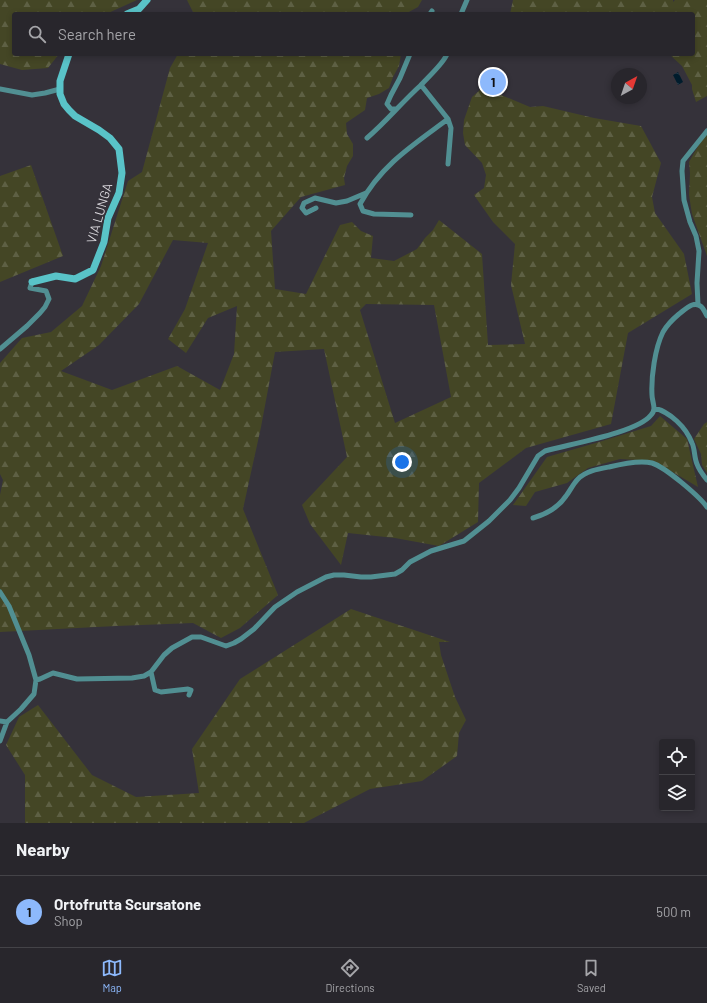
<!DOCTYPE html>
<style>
:root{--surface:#28262c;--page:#302e34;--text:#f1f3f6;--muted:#a5a5a9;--line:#444348;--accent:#8db9fc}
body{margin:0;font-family:Barlow,sans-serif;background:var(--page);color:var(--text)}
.controls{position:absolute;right:12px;bottom:12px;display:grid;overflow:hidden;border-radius:4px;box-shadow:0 2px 6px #0003}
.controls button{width:36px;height:36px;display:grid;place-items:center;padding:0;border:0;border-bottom:1px solid var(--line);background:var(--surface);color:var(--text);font:20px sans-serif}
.compass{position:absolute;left:611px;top:68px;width:36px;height:36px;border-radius:50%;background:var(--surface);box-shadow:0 2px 6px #0003;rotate:40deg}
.you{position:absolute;left:402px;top:462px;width:14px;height:14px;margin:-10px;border:3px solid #fff;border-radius:50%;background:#1a73e8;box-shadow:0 0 0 6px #1a73e833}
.badge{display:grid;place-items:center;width:26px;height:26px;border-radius:50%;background:var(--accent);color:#111;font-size:13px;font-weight:700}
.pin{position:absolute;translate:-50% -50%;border:2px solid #fff;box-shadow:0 1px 4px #0006}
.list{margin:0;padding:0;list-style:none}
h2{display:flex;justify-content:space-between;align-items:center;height:52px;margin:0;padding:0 16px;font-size:17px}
h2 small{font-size:13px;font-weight:400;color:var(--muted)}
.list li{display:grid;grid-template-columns:26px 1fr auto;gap:12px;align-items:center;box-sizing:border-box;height:72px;padding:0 16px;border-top:1px solid var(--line)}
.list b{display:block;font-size:15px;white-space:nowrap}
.list p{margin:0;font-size:13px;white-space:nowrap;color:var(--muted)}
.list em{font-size:13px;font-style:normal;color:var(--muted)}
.icon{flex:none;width:22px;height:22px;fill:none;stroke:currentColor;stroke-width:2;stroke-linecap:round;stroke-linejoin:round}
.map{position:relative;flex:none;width:707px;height:823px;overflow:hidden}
.search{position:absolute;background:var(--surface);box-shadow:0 2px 6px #0003;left:12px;right:12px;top:12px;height:44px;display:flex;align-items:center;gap:10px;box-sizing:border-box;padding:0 14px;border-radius:4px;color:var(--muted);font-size:15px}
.sheet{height:124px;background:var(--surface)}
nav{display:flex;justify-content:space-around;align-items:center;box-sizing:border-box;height:56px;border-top:1px solid var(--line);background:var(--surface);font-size:11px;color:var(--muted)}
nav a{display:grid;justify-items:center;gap:2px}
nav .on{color:var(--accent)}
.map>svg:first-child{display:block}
</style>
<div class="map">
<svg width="707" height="823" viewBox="0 0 707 823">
<defs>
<pattern id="forest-firs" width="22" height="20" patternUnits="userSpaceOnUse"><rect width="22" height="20" fill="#444625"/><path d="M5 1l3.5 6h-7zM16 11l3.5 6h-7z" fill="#5e6044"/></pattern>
<pattern id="water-waves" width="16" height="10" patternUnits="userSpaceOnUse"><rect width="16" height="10" fill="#001c2c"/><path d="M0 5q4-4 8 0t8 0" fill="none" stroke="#253c4a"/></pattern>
</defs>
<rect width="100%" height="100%" fill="#35323a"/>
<path fill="url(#forest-firs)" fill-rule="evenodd" d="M0,0H137L106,14H14V54H59L48,68L22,70L0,64Z
M187,0H422L418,7L405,14H194Z
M513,0H673V2L675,0H707V96L696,102L692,89V85L682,66L669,54H693V14H510Z
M178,54H401L399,66L393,77L389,88L379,94L367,98L365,110L346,123L347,134L353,144V156L347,166L344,178L345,185L301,197L271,231L275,289L306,294L340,225L352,222L361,231L373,236L371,258L394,261L417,249L425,238L433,230L439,220L482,254L488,345L525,344L511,285L515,244L493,222L474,195L484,188L486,175L482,163L465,145L463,133L464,120L472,97L481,89L494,92L530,107L543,106L594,118L641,126L661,163L652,197L655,213L684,254L692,294L628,333L611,424L526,448L479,483L478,522L439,546L395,538L348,533L341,565L310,524L302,505L347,457L324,349L275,352L261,427L243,509L278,595L240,628L221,638L193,623L116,626L0,632V495L3,480L0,474V363L22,338L51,332L82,306L101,266L128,181L142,172L170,68ZM173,240L208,243L185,309L168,339L186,353L208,318L237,306L234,354L220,390L177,366L112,390L61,371L99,345L139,304ZM366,304L434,305L451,397L395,423L360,310Z
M707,134V256L692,214L689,195L690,173L689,162L701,141Z
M31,165L63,256L0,282V176Z
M660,416L687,439L698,487L654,461L620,459L588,468L567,483L535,492L526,506L513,505L547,457L599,442L651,426Z
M707,422V473L702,465L701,454L694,439L704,424Z
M351,609L450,642H439L441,655L455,697L466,720L459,733L457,756L422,781L370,789L304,823H25V775L6,745L19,717L38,705L92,775L136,797L199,793L192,749L240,679Z"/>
<path fill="url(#water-waves)" d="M678,72L683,82L678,85L673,75Z"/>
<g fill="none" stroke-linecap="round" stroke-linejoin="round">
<path stroke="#518f92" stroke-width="5" d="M430,14L432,11
M461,14L467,0
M0,89L32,95L45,93L60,89
M396,109H391L387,104L391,95L400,78L410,54
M448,119L451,128L448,164
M367,138C386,122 402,102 421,85
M316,208L306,213L302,208L304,203L315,198L336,203L347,201L366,193
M411,215L374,214L363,211L360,204C381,165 413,145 448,119L421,85C428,77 444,63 447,54
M698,305L697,283L699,251L696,236L690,222L684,200L682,171L683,161L707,131
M0,349L27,326L40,313L45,307L49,299L46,291L30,288L32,282L33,281
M654,408C670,412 686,427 692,443C695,449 694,457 697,464C699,470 703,475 707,480
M533,518C547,514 558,508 566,496C570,491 573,484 578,479C586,471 598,469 609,467C621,464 640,460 652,463C665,467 699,496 707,507
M0,592L9,606L29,655L36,680L34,694L21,709L7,722L0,741
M151,672L155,690L161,692L188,689L191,690L189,695
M36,680L40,679L53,673L77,679L132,678L144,676L151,672L164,655L172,648L192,637H201L226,646L234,643L241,639L254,629L275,607L297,592L326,577L334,575H344L361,577H371L395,574L402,570L410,562L431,551L464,541L489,521L510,500L519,488L538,456L545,451C569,444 637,433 651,415C657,409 652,402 652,395C651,377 655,348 663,332C667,325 673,319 679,314C683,311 687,307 692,305C701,302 704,310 707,316
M0,721L7,722"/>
<path stroke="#59c3c8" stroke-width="7" d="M127,14L139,9L147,0
M32,282L56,276L75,279L93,270L104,242L108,218L119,193L122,173L119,149L110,138L99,130L75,116L69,110L64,104L60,94V81L69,54"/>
</g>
<g text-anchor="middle" stroke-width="3.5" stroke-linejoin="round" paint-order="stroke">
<g font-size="13" fill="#dad8dd" stroke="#35323a">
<text transform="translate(99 213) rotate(-74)" y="5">VIA LUNGA</text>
</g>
</g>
</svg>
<div class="controls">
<button><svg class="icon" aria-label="locate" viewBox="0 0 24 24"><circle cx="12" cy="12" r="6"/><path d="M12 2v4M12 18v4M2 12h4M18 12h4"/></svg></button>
<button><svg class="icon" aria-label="layers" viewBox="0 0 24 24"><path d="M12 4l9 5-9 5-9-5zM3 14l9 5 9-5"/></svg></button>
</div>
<svg class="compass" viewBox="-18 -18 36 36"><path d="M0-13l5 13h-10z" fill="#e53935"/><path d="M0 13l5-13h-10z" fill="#a5a5a9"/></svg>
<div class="you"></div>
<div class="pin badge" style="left:493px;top:82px">1</div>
<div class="search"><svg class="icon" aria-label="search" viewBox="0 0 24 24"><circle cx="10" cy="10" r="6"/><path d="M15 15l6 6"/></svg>Search here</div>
</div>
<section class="sheet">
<h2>Nearby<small></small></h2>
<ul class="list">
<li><span class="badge">1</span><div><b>Ortofrutta Scursatone</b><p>Shop</p></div><em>500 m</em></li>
</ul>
</section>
<nav>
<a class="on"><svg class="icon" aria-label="map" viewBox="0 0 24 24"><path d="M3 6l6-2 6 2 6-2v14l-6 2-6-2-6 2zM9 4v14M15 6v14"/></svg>Map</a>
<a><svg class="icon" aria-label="directions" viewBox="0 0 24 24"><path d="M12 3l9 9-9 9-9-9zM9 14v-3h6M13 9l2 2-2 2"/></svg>Directions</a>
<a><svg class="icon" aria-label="saved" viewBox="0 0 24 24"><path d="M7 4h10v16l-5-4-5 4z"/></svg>Saved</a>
</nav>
